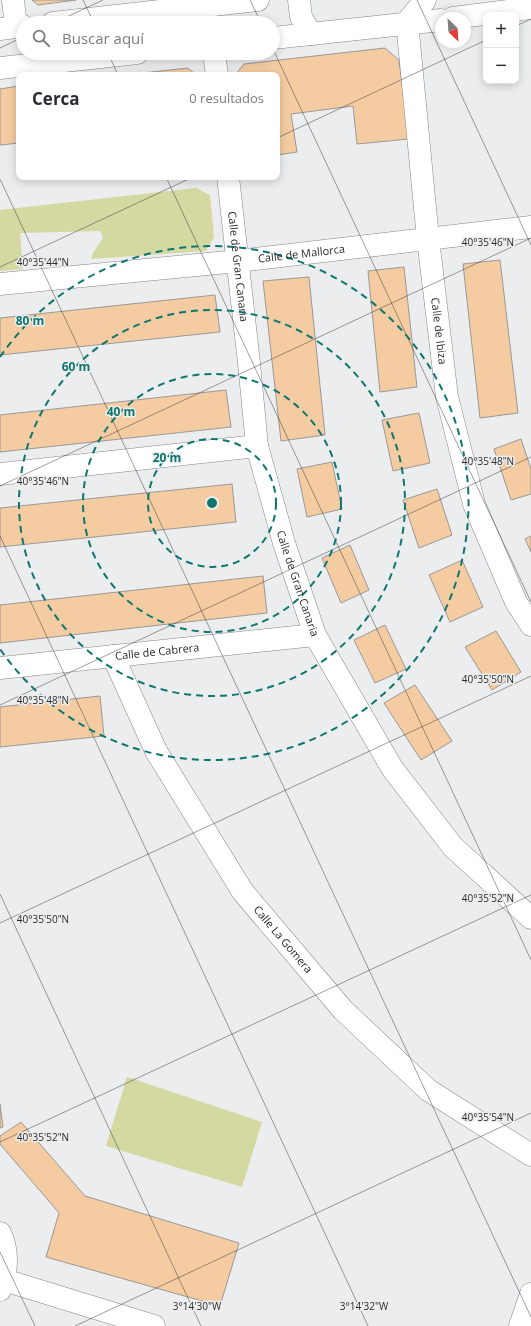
<!DOCTYPE html>
<html lang="es">
<meta charset="utf-8">
<style>
:root{--surface:#fff;--page:#f2f2f3;--text:#2b2b33;--muted:#7c7c81;--line:#e1e1e2}
body{margin:0;font-family:"Open Sans",sans-serif;background:var(--page);color:var(--text)}
.controls{position:absolute;right:12px;top:12px;display:grid;overflow:hidden;border-radius:8px;box-shadow:0 2px 10px #0003}
.controls button{width:36px;height:36px;display:grid;place-items:center;padding:0;border:0;border-bottom:1px solid var(--line);background:var(--surface);color:var(--text);font:20px sans-serif}
.compass{position:absolute;left:435px;top:12px;width:36px;height:36px;border-radius:50%;background:var(--surface);box-shadow:0 2px 10px #0003;rotate:155deg}
.list{margin:0;padding:0;list-style:none}
h2{display:flex;justify-content:space-between;align-items:center;height:52px;margin:0;padding:0 16px;font-size:17px}
h2 small{font-size:13px;font-weight:400;color:var(--muted)}
.icon{flex:none;width:22px;height:22px;fill:none;stroke:currentColor;stroke-width:2;stroke-linecap:round;stroke-linejoin:round}
.map{position:relative;flex:none;width:531px;height:1326px;overflow:hidden}
.search{position:absolute;background:var(--surface);box-shadow:0 2px 10px #0003;left:16px;top:16px;width:264px;height:44px;display:flex;align-items:center;gap:10px;box-sizing:border-box;padding:0 14px;border-radius:22px;color:var(--muted);font-size:15px}
.panel{position:absolute;background:var(--surface);box-shadow:0 2px 10px #0003;left:16px;top:72px;width:264px;height:108px;border-radius:8px}
.map>svg:first-child{display:block}
</style>
<div class="map">
<svg width="531" height="1326" viewBox="0 0 531 1326">
<rect width="100%" height="100%" fill="#ecedef"/>
<path fill="#d4d8a1" d="M196,188L210,195L214,237L206,251L91,259L93,253L103,238L100,231L20,233L23,269L0,271V210Z
M127,1077L262,1122L242,1187L106,1146Z"/>
<path fill="#f5cca2" stroke="#9a9897" d="M32,0H76L38,5Z
M385,48L399,60L409,139L357,144L353,106L291,114L297,152L277,155V75H235L244,64Z
M188,68L196,75H125Z
M19,86V143L0,145V89Z
M500,260L518,413L480,418L463,264Z
M404,267L417,387L380,392L368,271Z
M309,277L325,435L281,441L263,281Z
M215,295L220,332L0,355V318Z
M226,390L231,427L0,452V415Z
M419,413L430,463L393,471L382,420Z
M521,439L531,469V494L511,500L494,449Z
M332,462L342,509L307,517L297,469Z
M232,484L236,522L0,547V508Z
M437,489L452,535L419,548L403,500Z
M531,536V552L525,539Z
M350,545L369,590L341,603L322,558Z
M462,560L483,607L450,622L429,575Z
M263,576L267,613L0,643V605Z
M385,625L406,669L375,683L354,640Z
M496,631L521,672L492,690L465,647Z
M415,685L452,741L421,760L384,703Z
M100,696L104,736L0,747V707Z
M0,1104L3,1127L0,1128Z
M21,1122L85,1196L239,1243L220,1306L46,1257L59,1213L0,1144V1136Z"/>
<g fill="none" stroke-linecap="round" stroke-linejoin="round">
<g stroke="#848587" stroke-width="23">
<g id="minor">
<path d="M13,0L16,27"/>
<path d="M299,0L301,17L311,34"/>
<path id="s1" d="M425,0L407,22L428,239L447,397L474,504L516,602L531,625"/>
<path d="M214,53L217,75"/>
<path id="s2" d="M228,177L249,363L257,446L284,543L315,635L392,768L453,847L531,918"/>
<path id="s3" d="M0,284L238,261L531,227"/>
<path d="M0,474L257,446"/>
<path id="s4" d="M113,656L156,751L243,892L343,1010L428,1090L531,1155"/>
<path id="s5" d="M0,668L315,635"/>
<path d="M0,1233C9,1251 7,1273 0,1290"/>
<path d="M4,1280L154,1326"/>
<path d="M520,1326L531,1294"/>
</g>
</g>
<g stroke="#848587" stroke-width="23">
<path id="tertiary" d="M453,18L531,8
M53,23L258,0
M0,29L23,26
M273,38L441,20
M0,68L137,53"/>
</g>
<use href="#minor" stroke="#fff" stroke-width="22"/>
<use href="#tertiary" stroke="#fff" stroke-width="22"/>
</g>
<path fill="none" stroke="#2b2b2c" stroke-width="1" stroke-opacity="0.45" d="M83,0L94,23M250,0L261,23M417,0L531,245M54,23L103,0M516,26L531,19M0,48L23,37M273,49L531,602M108,53L118,75M277,138L486,40M166,177L531,960M0,179L531,1317M0,267L193,177M0,486L531,238M0,536L368,1326M0,705L531,457M0,894L201,1326M0,923L531,676M0,1142L531,895M0,1252L35,1326M75,1326L531,1113"/>
<g fill="none" stroke="#0f766e" stroke-width="2" stroke-dasharray="7 5">
<circle cx="212" cy="503" r="64"/>
<circle cx="212" cy="503" r="129"/>
<circle cx="212" cy="503" r="193"/>
<path d="M0 357A257 257 0 1 1 0 649"/>
</g>
<g text-anchor="middle" stroke-width="3" stroke-linejoin="round" paint-order="stroke">
<g font-size="11" fill="#2b2b2c" stroke="#ecedef">
<text dy="4" stroke="none"><textPath href="#s3" startOffset="303">Calle de Mallorca</textPath></text>
<text dy="4" stroke="none"><textPath href="#s2" startOffset="90">Calle de Gran Canaria</textPath></text>
<text dy="4" stroke="none"><textPath href="#s1" startOffset="339">Calle de Ibiza</textPath></text>
<text dy="4" stroke="none"><textPath href="#s2" startOffset="414">Calle de Gran Canaria</textPath></text>
<text dy="4" stroke="none"><textPath href="#s5" startOffset="158">Calle de Cabrera</textPath></text>
<text dy="4" stroke="none"><textPath href="#s4" startOffset="332">Calle La Gomera</textPath></text>
</g>
</g>
<g font-size="10" text-anchor="middle" fill="#2b2b2c" stroke="#ecedef" stroke-width="3" stroke-linejoin="round" paint-order="stroke">
<text x="488" y="246">40°35'46"N</text>
<text x="43" y="266">40°35'44"N</text>
<text x="488" y="465">40°35'48"N</text>
<text x="43" y="485">40°35'46"N</text>
<text x="488" y="683">40°35'50"N</text>
<text x="43" y="704">40°35'48"N</text>
<text x="488" y="902">40°35'52"N</text>
<text x="43" y="923">40°35'50"N</text>
<text x="488" y="1121">40°35'54"N</text>
<text x="43" y="1141">40°35'52"N</text>
<text x="197" y="1310">3°14'30"W</text>
<text x="364" y="1310">3°14'32"W</text>
</g>
<circle cx="212" cy="503" r="6" fill="#0f766e" stroke="#ecedef" stroke-width="2"/>
<g font-size="12" text-anchor="middle" font-weight="bold" fill="#0f766e" stroke="#ecedef" stroke-width="3" stroke-linejoin="round" paint-order="stroke">
<text x="30" y="325">80 m</text>
<text x="76" y="371">60 m</text>
<text x="121" y="416">40 m</text>
<text x="167" y="462">20 m</text>
</g>
</svg>
<div class="controls">
<button>+</button>
<button>−</button>
</div>
<svg class="compass" viewBox="-18 -18 36 36"><path d="M0-13l5 13h-10z" fill="#e53935"/><path d="M0 13l5-13h-10z" fill="#7c7c81"/></svg>
<div class="search"><svg class="icon" aria-label="search" viewBox="0 0 24 24"><circle cx="10" cy="10" r="6"/><path d="M15 15l6 6"/></svg>Buscar aquí</div>
<section class="panel">
<h2>Cerca<small>0 resultados</small></h2>
<ul class="list">
</ul>
</section>
</div>
